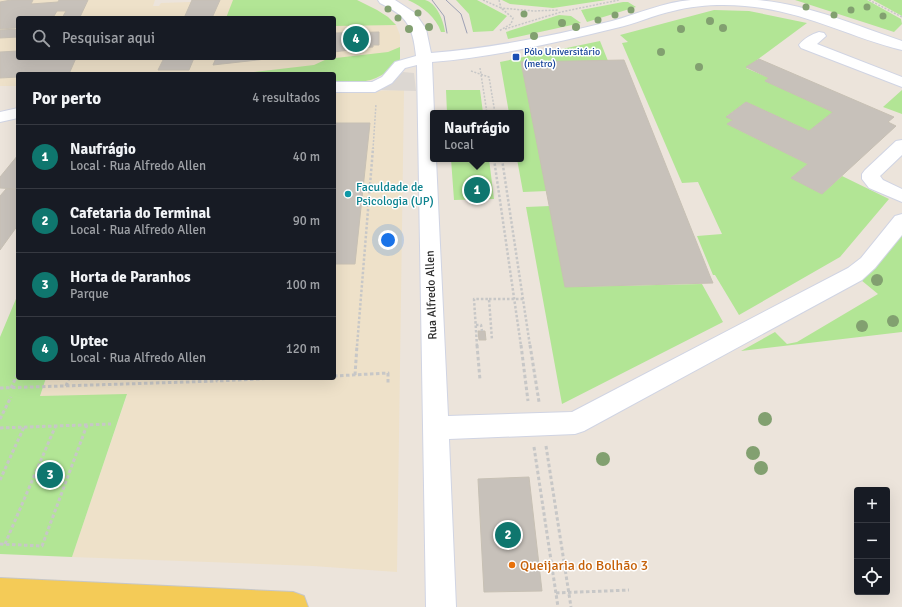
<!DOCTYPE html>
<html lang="pt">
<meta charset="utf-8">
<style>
:root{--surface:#171b24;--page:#20242c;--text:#f1f3f6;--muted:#9ea1a6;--line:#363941;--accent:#0f766e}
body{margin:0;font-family:Signika,sans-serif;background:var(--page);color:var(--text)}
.controls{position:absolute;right:12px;bottom:12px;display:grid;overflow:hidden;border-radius:4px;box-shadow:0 4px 16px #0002}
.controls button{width:36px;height:36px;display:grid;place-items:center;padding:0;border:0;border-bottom:1px solid var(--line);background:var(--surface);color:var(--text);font:20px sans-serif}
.you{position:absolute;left:388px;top:240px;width:14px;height:14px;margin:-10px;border:3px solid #fff;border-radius:50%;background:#1a73e8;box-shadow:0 0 0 6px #1a73e833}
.badge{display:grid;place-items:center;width:26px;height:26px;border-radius:50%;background:var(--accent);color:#fff;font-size:13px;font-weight:700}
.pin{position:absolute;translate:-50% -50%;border:2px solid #fff;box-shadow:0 1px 4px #0006}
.popup{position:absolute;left:430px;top:110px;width:94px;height:52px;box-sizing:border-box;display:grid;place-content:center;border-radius:4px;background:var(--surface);filter:drop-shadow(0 1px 3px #0005);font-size:13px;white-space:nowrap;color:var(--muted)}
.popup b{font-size:15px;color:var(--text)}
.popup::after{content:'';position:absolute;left:50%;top:100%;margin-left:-8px;border:8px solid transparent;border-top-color:var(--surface)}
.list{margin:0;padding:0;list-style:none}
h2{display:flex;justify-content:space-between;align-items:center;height:52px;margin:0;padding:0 16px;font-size:17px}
h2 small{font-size:13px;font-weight:400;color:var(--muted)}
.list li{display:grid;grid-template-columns:26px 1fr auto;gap:12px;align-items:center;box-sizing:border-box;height:64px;padding:0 16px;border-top:1px solid var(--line)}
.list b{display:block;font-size:15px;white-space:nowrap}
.list p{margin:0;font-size:13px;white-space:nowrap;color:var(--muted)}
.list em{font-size:13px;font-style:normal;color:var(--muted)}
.icon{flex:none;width:22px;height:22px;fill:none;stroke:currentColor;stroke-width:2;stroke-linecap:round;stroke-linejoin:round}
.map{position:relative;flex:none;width:902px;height:607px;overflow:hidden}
.search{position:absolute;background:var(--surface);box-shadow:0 4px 16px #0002;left:16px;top:16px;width:320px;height:44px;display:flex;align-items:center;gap:10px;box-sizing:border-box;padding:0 14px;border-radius:4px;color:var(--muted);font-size:15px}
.panel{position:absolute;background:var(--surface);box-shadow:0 4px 16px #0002;left:16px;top:72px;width:320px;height:308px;border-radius:4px}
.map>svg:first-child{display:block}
</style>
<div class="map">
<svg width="902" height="607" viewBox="0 0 902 607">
<rect width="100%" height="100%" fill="#ece4db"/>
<path fill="#eee1c9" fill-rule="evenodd" d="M0,0H155L153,6H159L161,3L191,2L192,0H357L377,10L388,17L396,25L400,35V51L383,75L367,82L356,84L334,74H18V86H0ZM18,18H334V58H18Z
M404,90L397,572L313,566L72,557L127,395L40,396L46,378H334V92Z"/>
<path fill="#b2e595" d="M233,0H357L377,10L388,17L396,25L334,26V18H226Z
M408,0C413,0 420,0 425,0C437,3 444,22 445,32H441C436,17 423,7 408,0Z
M456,0H477L507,16L493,31L473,32L469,14Z
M502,0H606L553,8L510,4Z
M795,0H867L901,19L902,24L894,32Z
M873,0H902V16Z
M623,2H628L636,7L587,22L581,10Z
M714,10L749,11L807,23L746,68L769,78L765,81L833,112L809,131L746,102L727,116L733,120L727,124L808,164L791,178L822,194L842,176L889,199L840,257L739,315L715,275H713L697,236L722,234L698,182L682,183L622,43L628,42L620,35Z
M559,15L571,16L581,23L508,39L506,32Z
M600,41L608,61L547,191L523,192L517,159H521V113H509L500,62Z
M400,47V62C372,84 368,82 334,82V74H238L314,65L327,59L388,52Z
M446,90H480L483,113H447Z
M902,90V114L883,107Z
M451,159H489L494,199L454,200Z
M550,206L566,287L702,284L723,322L562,404L526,207Z
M902,233V332L741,351L775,332L787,344L797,342L878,294L861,280Z
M18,294V378H46L40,396L127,394L72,557L0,554V337Z"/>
<path fill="#dcd7d2" d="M403,72L414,73L416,91L380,90Z"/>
<path fill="#c7c1ba" stroke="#c7c0b4" d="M11,0H33L31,4L58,2L59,0H88L80,17L62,18L66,11H57L54,16L18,18V24L15,28L0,29V2Z
M192,0H220L212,18H184Z
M18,29V37L0,38V30Z
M379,32V45H373V47L357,48V49L334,52V33Z
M18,51V58H76L69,74H18V77L0,78V52Z
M164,58H194L189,70H158Z
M216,58H275L213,65Z
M759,59L894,117L888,122L896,126L822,194L791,178L808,164L727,124L733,120L726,117L746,102L809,131L833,112L765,81L769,78L746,67Z
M624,60L710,276L713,283L565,287L521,62Z
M334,123H370L355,264H334Z
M18,155V189L0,188V177Z
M6,189H18V225L0,250V196Z
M478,331H485L486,340H479Z
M529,477L542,591L484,592L478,479Z"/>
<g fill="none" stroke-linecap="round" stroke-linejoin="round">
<g stroke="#d0d4e3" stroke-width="2">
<path id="minor" d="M378,0H395L415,13L426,29L431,53C492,48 553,36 612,21C638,14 663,2 691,0C712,0 736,0 757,0C807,4 855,25 902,41V50C849,37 802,10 745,6C722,4 696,5 673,11C654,15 635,24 616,28C555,43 494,57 432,62L434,113L433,159H436L448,416L572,412L848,268L861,258L895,216L902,214V235L875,268L862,280L584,431L575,434L449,439L456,607H426L417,65L405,68L392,83L375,92H334V82H372L382,77L395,62L416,56C413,26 407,16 380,3Z
M819,32L824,33L826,36L817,44L902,77V87L801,48L799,45C803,39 812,34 819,32Z
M18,108V118L0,122V112Z
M902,140V155L880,176L883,180L902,189V202L869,188L862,179V174L865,170L896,141Z"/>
</g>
<g stroke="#c7c7c7" stroke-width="2">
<path id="major" d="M0,578L293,592L304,596L308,607H0Z"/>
</g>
<path stroke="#c7c7c7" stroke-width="1.5" stroke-dasharray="2 1.5" stroke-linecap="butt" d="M483,0L501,8L513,18L511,24L499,31
M499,0L501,8L534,11L559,10
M869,0L902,17
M505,29L561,12L619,0
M480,68L487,113
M471,71L489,77L495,113
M373,149L376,104"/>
<path stroke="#c7c7c7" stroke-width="2.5" stroke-dasharray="2.5 2" stroke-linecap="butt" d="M494,159L521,346
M502,159L530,346
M489,299H523
M476,325H481L482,331
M357,346L373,148
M477,346L474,299H489L492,340"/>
<path stroke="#c7c7c7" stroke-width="3" stroke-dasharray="3.5 2.5" stroke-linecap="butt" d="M477,345L480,380
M521,345L528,401
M530,345L539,402
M355,375L357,345
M334,376L388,373V383
M217,378V381L278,378
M66,386L69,378
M0,388L217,381
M11,388L18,373
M0,419L11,397
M0,428L111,424
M546,446L571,607
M534,447L558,607
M0,480L24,427
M0,544L42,546L87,425
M5,544L56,425
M556,593L629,590"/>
<use href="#minor" fill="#fff" fill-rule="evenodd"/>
<use href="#major" fill="#f4cb57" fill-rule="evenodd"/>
<path stroke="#9da1b4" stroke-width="1" d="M432,0L444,16L447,33
M446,0L461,14L467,33"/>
</g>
<g fill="#82a070">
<circle cx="806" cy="7" r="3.5"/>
<circle cx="867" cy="7" r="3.5"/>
<circle cx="388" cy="9" r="3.5"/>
<circle cx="631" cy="10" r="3.5"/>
<circle cx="851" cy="10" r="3.5"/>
<circle cx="418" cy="13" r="3.5"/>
<circle cx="524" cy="14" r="3.5"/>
<circle cx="615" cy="15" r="3.5"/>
<circle cx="834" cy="15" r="3.5"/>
<circle cx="883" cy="16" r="3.5"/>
<circle cx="398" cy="18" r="3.5"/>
<circle cx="598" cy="20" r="3.5"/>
<circle cx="710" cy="21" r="4"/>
<circle cx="562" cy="23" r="4"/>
<circle cx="429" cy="27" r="4"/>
<circle cx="576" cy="27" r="4"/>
<circle cx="723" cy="28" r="4"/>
<circle cx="409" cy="29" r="4"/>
<circle cx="681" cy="29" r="4"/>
<circle cx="534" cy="36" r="4"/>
<circle cx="661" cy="52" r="4"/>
<circle cx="699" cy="67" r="4"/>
<circle cx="877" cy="280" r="6"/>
<circle cx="893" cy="321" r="6"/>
<circle cx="862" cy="326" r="6"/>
<circle cx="765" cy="419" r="7"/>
<circle cx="753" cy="453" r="7"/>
<circle cx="603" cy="459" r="7"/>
<circle cx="761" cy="468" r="7"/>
</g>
<rect fill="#1a4fb4" stroke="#fff" stroke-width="1.5" x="512" y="53" width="8" height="8" rx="2"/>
<circle fill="#0f9aa8" stroke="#fff" stroke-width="1.5" cx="348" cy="194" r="4"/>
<circle fill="#e8710a" stroke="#fff" stroke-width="1.5" cx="512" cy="565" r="4"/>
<g text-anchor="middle" stroke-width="3" stroke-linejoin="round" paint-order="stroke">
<g font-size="10" fill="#164399" stroke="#fff" text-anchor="start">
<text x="524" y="55">Pólo Universitário<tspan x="524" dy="12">(metro)</tspan></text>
</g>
<g font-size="12" fill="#0d838f" stroke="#fff" text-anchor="start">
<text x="356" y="191">Faculdade de<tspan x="356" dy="14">Psicologia (UP)</tspan></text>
</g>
<g font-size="12" fill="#292929" stroke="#fff">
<text transform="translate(431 295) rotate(-92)" y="4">Rua Alfredo Allen</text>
</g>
<g font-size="14" fill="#c56008" stroke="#fff" text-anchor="start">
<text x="520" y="570">Queijaria do Bolhão 3</text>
</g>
</g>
</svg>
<div class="controls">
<button>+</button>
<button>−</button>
<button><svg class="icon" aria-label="locate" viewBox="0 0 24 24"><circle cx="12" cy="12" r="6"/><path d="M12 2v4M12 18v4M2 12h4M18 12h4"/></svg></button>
</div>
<div class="you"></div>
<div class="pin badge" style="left:477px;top:190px">1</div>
<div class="popup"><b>Naufrágio</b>Local</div>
<div class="pin badge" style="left:508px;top:535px">2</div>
<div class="pin badge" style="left:50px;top:475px">3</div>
<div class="pin badge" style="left:356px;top:39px">4</div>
<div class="search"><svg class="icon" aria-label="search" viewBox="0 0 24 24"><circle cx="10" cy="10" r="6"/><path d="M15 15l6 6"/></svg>Pesquisar aqui</div>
<section class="panel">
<h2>Por perto<small>4 resultados</small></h2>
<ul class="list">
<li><span class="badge">1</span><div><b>Naufrágio</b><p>Local · Rua Alfredo Allen</p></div><em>40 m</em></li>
<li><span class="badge">2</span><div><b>Cafetaria do Terminal</b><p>Local · Rua Alfredo Allen</p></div><em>90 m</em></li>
<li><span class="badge">3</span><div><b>Horta de Paranhos</b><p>Parque</p></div><em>100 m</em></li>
<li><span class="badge">4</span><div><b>Uptec</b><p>Local · Rua Alfredo Allen</p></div><em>120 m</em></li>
</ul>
</section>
</div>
